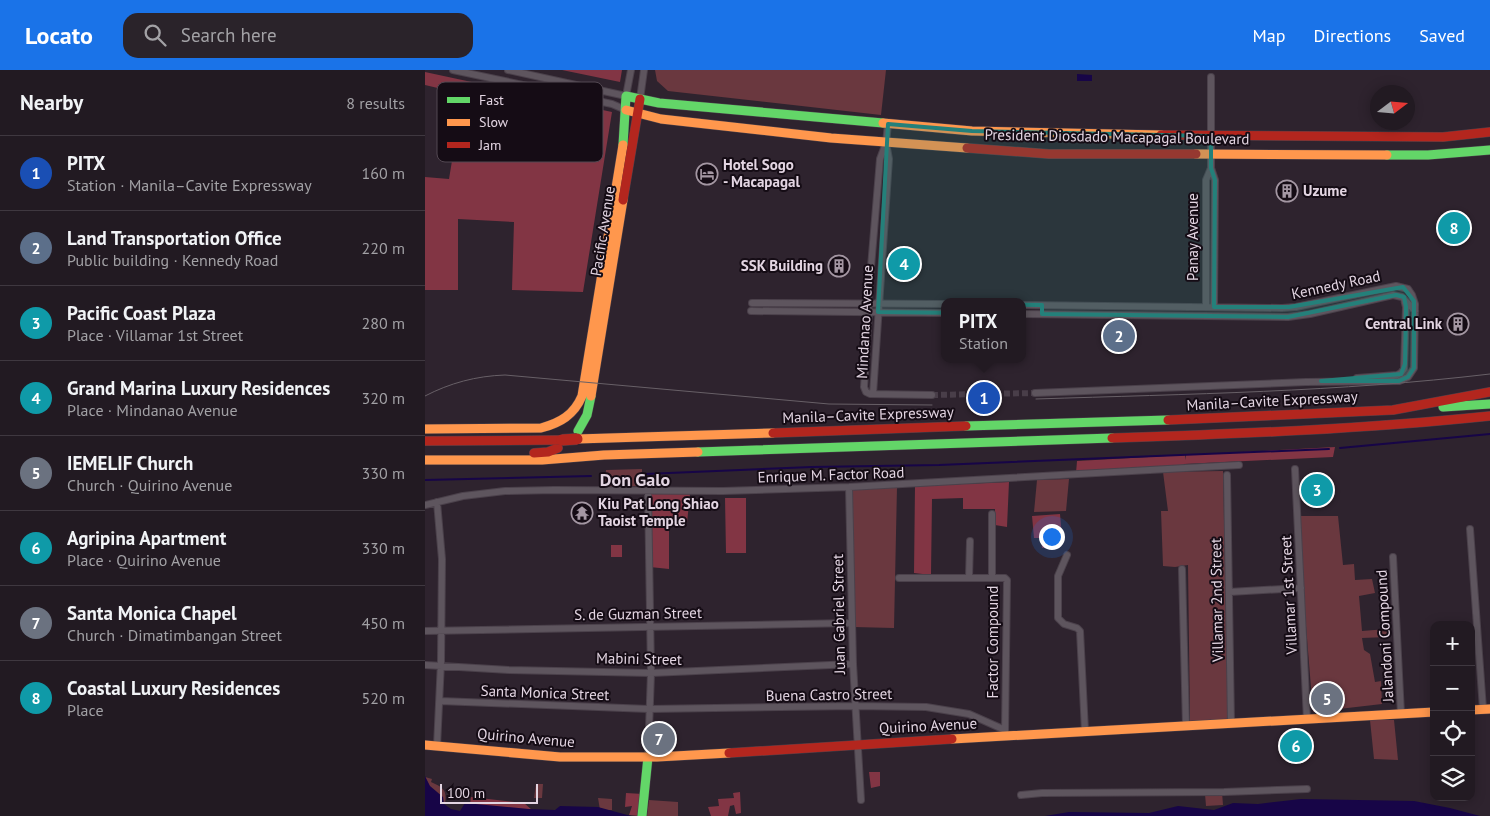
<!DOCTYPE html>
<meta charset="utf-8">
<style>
:root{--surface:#221a22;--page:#2a232a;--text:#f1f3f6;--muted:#a2a1a5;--line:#3f3840;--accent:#1a73e8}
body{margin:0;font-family:"PT Sans",sans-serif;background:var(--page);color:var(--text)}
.controls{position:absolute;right:15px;bottom:15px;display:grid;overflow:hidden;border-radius:10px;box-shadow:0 2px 12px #0003}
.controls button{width:45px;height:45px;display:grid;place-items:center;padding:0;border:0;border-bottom:1px solid var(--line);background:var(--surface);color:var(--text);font:25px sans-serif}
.compass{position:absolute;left:945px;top:15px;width:45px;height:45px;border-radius:50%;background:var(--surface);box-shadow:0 2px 12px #0003;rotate:74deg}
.scale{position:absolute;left:15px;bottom:12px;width:98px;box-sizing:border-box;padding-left:5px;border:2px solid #e3d5e2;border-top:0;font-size:14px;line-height:18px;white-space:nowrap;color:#e3d5e2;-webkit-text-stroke:4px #150c15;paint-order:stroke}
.you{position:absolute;left:626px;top:466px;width:18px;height:18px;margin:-12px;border:4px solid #fff;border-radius:50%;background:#1a73e8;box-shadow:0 0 0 8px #1a73e833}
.badge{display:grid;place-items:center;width:32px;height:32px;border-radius:50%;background:var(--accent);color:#fff;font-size:16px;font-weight:700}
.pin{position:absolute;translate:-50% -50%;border:2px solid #fff;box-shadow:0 1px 5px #0006}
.popup{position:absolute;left:516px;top:228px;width:85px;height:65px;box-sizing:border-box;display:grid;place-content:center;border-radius:10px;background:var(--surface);filter:drop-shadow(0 1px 4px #0005);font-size:16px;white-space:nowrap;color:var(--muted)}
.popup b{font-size:19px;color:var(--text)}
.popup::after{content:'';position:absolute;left:50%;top:100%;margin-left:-10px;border:10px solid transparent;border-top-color:var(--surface)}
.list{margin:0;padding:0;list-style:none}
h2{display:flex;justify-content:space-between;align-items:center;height:65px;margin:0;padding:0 20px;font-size:21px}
h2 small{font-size:16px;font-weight:400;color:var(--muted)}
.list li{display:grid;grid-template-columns:32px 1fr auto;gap:15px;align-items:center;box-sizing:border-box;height:75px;padding:0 20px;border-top:1px solid var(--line)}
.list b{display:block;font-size:19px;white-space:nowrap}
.list p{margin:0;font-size:16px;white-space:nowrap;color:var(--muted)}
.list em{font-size:16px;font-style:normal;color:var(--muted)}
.icon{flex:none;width:28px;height:28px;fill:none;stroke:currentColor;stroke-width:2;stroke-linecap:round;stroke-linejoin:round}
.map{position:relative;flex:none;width:1065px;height:746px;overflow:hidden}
header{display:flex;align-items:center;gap:30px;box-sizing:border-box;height:70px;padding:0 25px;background:var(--accent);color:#fff}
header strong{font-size:24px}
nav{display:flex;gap:28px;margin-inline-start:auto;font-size:18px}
.search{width:350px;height:45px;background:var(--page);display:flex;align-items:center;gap:12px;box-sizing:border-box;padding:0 18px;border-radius:15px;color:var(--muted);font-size:19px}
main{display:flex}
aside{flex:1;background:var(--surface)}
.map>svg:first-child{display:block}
</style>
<header>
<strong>Locato</strong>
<div class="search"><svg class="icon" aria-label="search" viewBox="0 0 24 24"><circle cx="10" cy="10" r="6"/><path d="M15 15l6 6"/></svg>Search here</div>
<nav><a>Map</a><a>Directions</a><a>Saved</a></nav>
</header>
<main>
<aside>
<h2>Nearby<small>8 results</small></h2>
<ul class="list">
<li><span class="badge" style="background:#1a4fb4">1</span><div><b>PITX</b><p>Station · Manila–Cavite Expressway</p></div><em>160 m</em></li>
<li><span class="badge" style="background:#5c6f8a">2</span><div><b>Land Transportation Office</b><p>Public building · Kennedy Road</p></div><em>220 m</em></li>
<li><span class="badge" style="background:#0f9aa8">3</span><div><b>Pacific Coast Plaza</b><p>Place · Villamar 1st Street</p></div><em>280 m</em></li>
<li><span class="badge" style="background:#0f9aa8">4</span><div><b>Grand Marina Luxury Residences</b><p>Place · Mindanao Avenue</p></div><em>320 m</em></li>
<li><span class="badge" style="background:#6b7280">5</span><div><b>IEMELIF Church</b><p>Church · Quirino Avenue</p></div><em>330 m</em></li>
<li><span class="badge" style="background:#0f9aa8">6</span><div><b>Agripina Apartment</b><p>Place · Quirino Avenue</p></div><em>330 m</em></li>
<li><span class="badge" style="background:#6b7280">7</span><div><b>Santa Monica Chapel</b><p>Church · Dimatimbangan Street</p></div><em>450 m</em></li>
<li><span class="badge" style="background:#0f9aa8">8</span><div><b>Coastal Luxury Residences</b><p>Place</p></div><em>520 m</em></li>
</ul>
</aside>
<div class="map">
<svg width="1065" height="746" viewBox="0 0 1065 746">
<rect width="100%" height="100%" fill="#2e232e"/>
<path fill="#6a383f" d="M230,0H461L456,45L243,21L232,11Z
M217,399V416L180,417L181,400Z
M798,401L803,649L765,651L763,495L750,497L738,496L736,441H743L738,402Z
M644,409L641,441L609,442L612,410Z
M472,417L469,558L429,557L427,419Z
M872,446H913L918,495L929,494L930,510L947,509L950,523L934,526L937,561L962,559V567L937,568L939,580L945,584L950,612L956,611L957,634L888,642Z
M945,650H969L973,690L949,689Z
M0,707L7,709L6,712C19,718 22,720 20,734L3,718Z
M111,714H118L117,728H109Z
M797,722L798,735L781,736L780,724Z
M173,728L187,729V740H175Z
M224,730L253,732V746H222Z"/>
<path fill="#823544" d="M137,0H197L195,12Z
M0,2L187,42L158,222L87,220L89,152L33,149V220H0V107L24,109L38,24L0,15Z
M910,377L908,387L759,394V396L651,403L652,391L760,385V390L761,385Z
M584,412L582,457L570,455V439H538V428L507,429L506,505L489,503L490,416Z
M225,424H265L262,453H244V499L225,497Z
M300,428H321V483H301Z
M635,444L637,467H629V477L617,478L616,468H609L607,446Z
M186,475H197V487H186Z
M444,702H455V716L446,718Z
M315,722L316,743L311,744L309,735L305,736L303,746H286L283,737L294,736L293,729L309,728L308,723Z
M201,723L218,724L214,746L204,745L207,736L200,737Z
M46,727L99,733L107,740L44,741Z"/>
<path fill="#170547" d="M652,4L667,5V11H652Z
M0,706L5,716L18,727L19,734L26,739L35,741L40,733L104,739L130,740L135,736L173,737L206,746H0Z
M876,729L989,731L1025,738L1055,746H620L644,742L724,743L753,736L789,740L808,733L833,734Z"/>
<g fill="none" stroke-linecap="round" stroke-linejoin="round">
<path stroke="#170547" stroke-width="2" d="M915,378L1065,364
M220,404L387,397L514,395L904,379
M0,410L166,406"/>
<path stroke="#493e49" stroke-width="6" stroke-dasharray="6 3" stroke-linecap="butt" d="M507,325L610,323"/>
<g stroke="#4b414b" stroke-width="8">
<path id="street" d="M28,0L187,34L201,40
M83,0L201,26L206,0
M786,7V98L790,110L789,237
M215,29L219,0
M461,73L455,89L443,233L444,242L439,317L441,322L445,324L507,325
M327,233L520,234
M598,235L857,238L871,237L971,216L983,219L987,225L990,234L989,298L983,307L974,311L881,312L610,323
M781,237V110L786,98
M326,241L520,243
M598,244L863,247L885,244L968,225L977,227L990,241
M932,308L972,305L976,303L979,299L981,237L979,229
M448,324L464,89L461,73L463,54
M870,399L882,650
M802,405L806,654
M424,417L428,594L436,730
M223,421L226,603L223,687
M12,432L17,489L16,592L12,676
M0,435L38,426L80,421L129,420L298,421L424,417L814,395
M1045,459L1058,639
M642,485L633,506V548L639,554L652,558L655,561L660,661
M968,487L976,644
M757,499L761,656
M474,508H580L582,510L580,663
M544,508L545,471
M567,508V444
M804,522L876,518
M0,561L426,553
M0,595L84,600L226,603L428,594
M15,631L224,639L430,636L501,637L544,644L580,660
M596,725L617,723L799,722L882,719"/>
</g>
<g stroke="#4b414b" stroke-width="10">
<path id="fast" d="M198,75L201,26L234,33L458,53
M962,85H1003L1065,80
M1018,337L1065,334
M541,356L743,350
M153,361L162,345L166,326
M273,382L687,368
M217,746L223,687"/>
</g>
<g stroke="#4b414b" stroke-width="10">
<path id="slow" d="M201,40L236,49L406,68L542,78
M458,53L547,61L736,65
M771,84L962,85
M157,326L198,75
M166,326L198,130
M0,359L116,358C135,353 149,345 157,326
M152,369L348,363
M0,390H117L179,385L273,382
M1046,640L1065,639
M527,669L1009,642
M0,675L135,687H232L304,683"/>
</g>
<g stroke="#4b414b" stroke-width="10">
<path id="jam" d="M736,65L1018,67L1065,62
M542,78L624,84H771
M198,130L215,29
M743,350L968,340L1065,322
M348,363L541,356
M687,368C813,364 939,359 1065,346
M0,371L137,370
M109,383L123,382L133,378
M304,683L527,669"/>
</g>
<use href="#street" stroke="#5e555e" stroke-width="6"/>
<use href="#fast" stroke="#63d668" stroke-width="9"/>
<use href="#slow" stroke="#ff974d" stroke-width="9"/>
<use href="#jam" stroke="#b3261e" stroke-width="9"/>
<path stroke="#686067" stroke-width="1" d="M0,326C25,313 51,306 80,305L404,334L507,335
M611,329C763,324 914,322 1065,304"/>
<g stroke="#4b414b" stroke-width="12" stroke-linecap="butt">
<path id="jam-bridge" d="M137,370L152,369"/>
</g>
<use href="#jam-bridge" stroke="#b3261e" stroke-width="11"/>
</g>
<path fill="#24807a" fill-opacity="0.2" stroke="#24807a" stroke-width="4" stroke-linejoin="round" d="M463,54L547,61L786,66V98L790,110L789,237H864L978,217L989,231V298L983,307L974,311H896L976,304L980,294L981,237L979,227L971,225L863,247L617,244V235L540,234V243L453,242Z"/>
<defs>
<g id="hotel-ring" transform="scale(1.125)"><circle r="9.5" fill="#150c15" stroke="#a497a3" stroke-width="1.5"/><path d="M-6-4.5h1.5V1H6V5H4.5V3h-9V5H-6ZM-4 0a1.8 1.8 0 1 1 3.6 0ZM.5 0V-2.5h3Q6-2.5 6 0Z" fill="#a497a3"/></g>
<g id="building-ring" transform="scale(1.125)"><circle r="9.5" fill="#150c15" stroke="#a497a3" stroke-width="1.5"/><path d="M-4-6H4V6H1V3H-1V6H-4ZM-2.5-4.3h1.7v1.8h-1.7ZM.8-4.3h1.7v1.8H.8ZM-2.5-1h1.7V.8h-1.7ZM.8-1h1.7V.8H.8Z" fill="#a497a3"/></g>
<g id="temple-ring" transform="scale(1.125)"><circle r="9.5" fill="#150c15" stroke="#a497a3" stroke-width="1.5"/><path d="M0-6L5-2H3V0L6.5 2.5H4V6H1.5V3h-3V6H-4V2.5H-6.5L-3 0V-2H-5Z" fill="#a497a3"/></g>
</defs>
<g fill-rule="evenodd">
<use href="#hotel-ring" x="282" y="104"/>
<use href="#building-ring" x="862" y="121"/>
<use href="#building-ring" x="414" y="196"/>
<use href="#building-ring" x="1033" y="254"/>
<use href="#temple-ring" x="157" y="443"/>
</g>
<g text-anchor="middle" stroke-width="4" stroke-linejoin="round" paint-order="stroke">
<g font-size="15" fill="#e3d5e2" stroke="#150c15">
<text transform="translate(692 67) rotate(1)" y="5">President Diosdado Macapagal Boulevard</text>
<text transform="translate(178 161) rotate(-81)" y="5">Pacific Avenue</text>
<text transform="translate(768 167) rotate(-90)" y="5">Panay Avenue</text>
<text transform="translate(911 215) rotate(-12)" y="5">Kennedy Road</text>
<text transform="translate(440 252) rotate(-87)" y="5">Mindanao Avenue</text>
<text transform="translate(847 331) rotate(-3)" y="5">Manila–Cavite Expressway</text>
<text transform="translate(443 345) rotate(-2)" y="5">Manila–Cavite Expressway</text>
<text transform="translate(406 405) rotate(-2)" y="5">Enrique M. Factor Road</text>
<text transform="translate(864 525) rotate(-93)" y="5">Villamar 1st Street</text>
<text transform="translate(792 530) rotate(-91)" y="5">Villamar 2nd Street</text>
<text transform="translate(213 544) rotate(-1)" y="5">S. de Guzman Street</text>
<text transform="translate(414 544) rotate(-91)" y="5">Juan Gabriel Street</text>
<text transform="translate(960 566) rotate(-93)" y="5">Jalandoni Compound</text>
<text transform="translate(568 572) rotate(-90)" y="5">Factor Compound</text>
<text transform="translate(214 589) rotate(1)" y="5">Mabini Street</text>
<text transform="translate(120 623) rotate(2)" y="5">Santa Monica Street</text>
<text transform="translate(404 625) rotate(-1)" y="5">Buena Castro Street</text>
<text transform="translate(503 656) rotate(-3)" y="5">Quirino Avenue</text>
<text transform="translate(101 668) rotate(5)" y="5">Quirino Avenue</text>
</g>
<g font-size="15" font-weight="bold" fill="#e3d5e2" stroke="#150c15" text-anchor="start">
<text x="298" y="100">Hotel Sogo<tspan x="298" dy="17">- Macapagal</tspan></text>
<text x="878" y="126">Uzume</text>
<text x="398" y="201" text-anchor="end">SSK Building</text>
<text x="1017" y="259" text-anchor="end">Central Link</text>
<text x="173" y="439">Kiu Pat Long Shiao<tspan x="173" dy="17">Taoist Temple</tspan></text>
</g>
<g font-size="18" font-weight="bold" fill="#e3d5e2" stroke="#150c15">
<text x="210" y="416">Don Galo</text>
</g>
</g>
<rect x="12" y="12" width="166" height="80" rx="8" fill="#150c15" stroke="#534852" stroke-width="1"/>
<rect x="22" y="27" width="23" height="6" fill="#63d668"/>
<rect x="22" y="49" width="23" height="7" fill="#ff974d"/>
<rect x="22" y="72" width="23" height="6" fill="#b3261e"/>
<g font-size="14" fill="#e3d5e2">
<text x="54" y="35">Fast</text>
<text x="54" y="57">Slow</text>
<text x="54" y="80">Jam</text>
</g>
</svg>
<div class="controls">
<button>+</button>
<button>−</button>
<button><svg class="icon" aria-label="locate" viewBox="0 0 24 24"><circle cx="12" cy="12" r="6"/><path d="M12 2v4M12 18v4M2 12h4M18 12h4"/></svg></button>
<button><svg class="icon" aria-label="layers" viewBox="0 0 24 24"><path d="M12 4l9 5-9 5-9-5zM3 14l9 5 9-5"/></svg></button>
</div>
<svg class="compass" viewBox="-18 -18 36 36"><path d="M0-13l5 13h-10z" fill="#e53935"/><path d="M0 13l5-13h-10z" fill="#a2a1a5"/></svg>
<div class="scale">100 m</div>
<div class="you"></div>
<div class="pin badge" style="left:559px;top:328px;background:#1a4fb4">1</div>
<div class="popup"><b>PITX</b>Station</div>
<div class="pin badge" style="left:694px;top:266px;background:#5c6f8a">2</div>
<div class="pin badge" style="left:892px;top:420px;background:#0f9aa8">3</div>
<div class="pin badge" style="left:479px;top:194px;background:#0f9aa8">4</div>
<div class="pin badge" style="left:902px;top:629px;background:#6b7280">5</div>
<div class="pin badge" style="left:871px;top:676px;background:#0f9aa8">6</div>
<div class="pin badge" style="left:234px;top:669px;background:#6b7280">7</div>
<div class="pin badge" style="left:1029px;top:158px;background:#0f9aa8">8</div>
</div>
</main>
